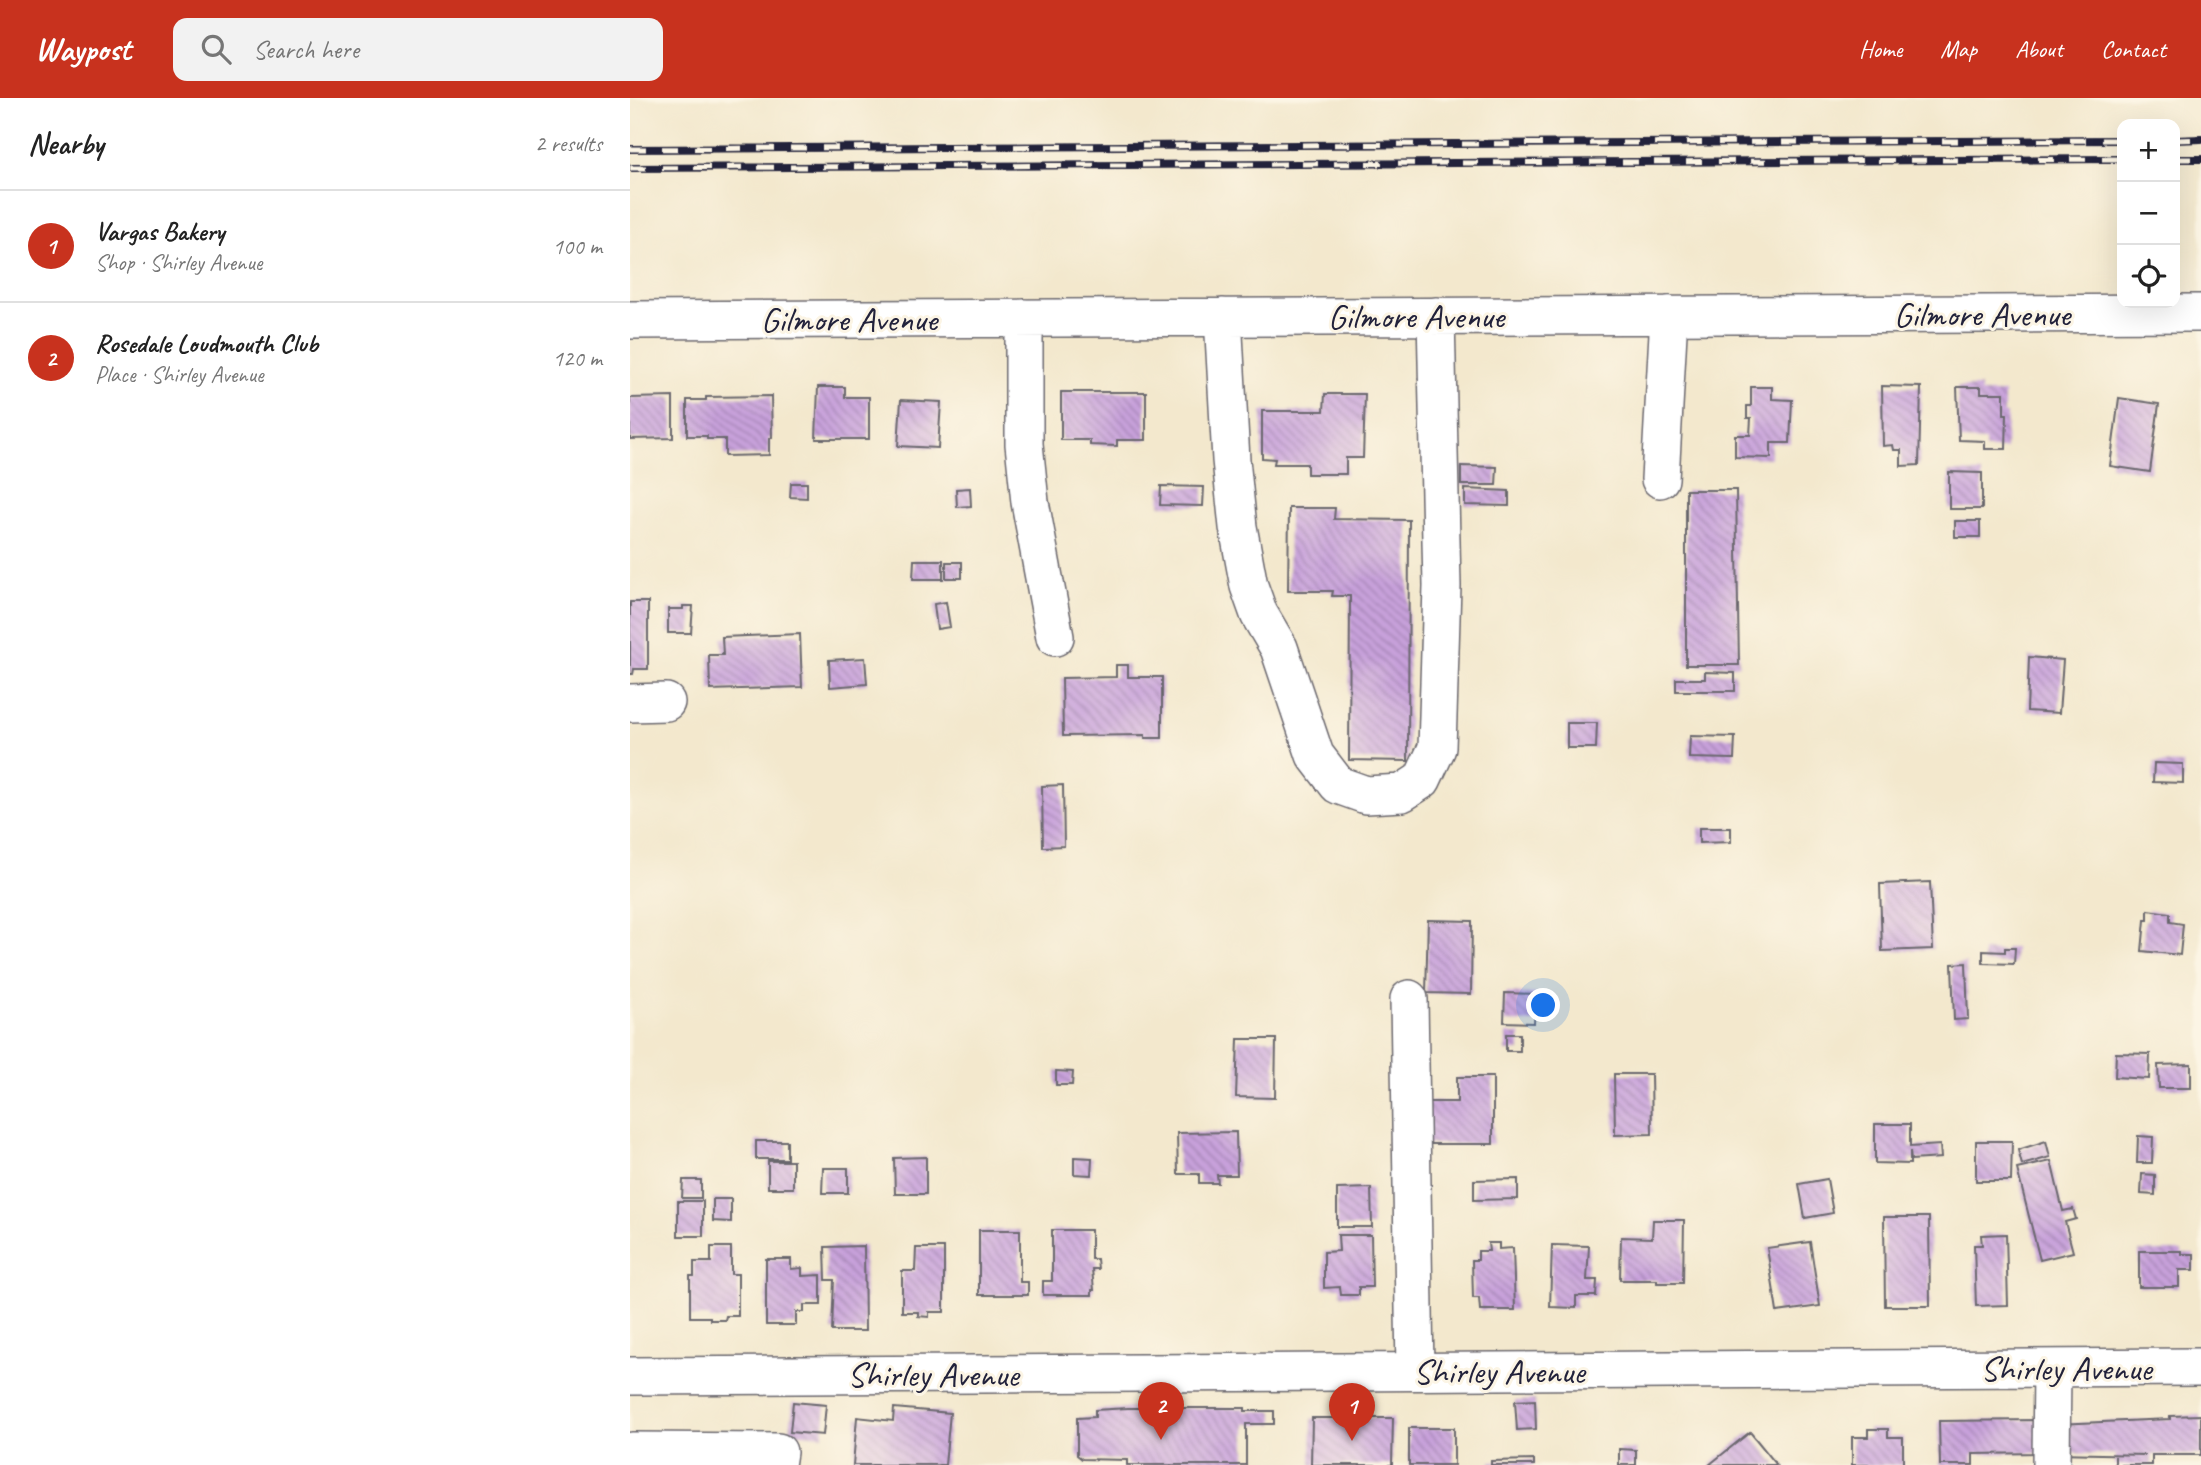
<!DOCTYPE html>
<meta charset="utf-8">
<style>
:root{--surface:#fff;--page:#f2f2f2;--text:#222;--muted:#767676;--line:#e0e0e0;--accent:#c8321e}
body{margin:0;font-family:Caveat,sans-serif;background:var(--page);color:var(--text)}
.controls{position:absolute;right:21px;top:21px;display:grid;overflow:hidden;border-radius:14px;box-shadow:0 7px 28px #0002}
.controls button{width:63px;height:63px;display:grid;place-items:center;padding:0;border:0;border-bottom:2px solid var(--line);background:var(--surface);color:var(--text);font:35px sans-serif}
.you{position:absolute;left:914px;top:908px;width:24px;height:24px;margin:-18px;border:5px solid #fff;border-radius:50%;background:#1a73e8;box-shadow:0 0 0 10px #1a73e833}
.badge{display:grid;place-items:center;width:46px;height:46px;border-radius:50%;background:var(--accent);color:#fff;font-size:23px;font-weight:700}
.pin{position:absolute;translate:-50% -58px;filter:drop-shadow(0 2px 4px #0008)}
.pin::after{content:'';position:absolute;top:37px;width:24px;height:21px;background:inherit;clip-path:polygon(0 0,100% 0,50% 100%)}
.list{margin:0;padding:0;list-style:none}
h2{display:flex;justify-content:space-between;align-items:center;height:91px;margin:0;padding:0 28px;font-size:30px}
h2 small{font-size:23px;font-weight:400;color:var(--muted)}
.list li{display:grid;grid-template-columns:46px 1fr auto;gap:21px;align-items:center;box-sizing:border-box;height:112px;padding:0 28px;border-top:2px solid var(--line)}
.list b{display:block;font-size:26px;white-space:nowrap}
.list p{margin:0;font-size:23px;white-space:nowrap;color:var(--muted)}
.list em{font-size:23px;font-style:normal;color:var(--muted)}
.icon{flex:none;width:38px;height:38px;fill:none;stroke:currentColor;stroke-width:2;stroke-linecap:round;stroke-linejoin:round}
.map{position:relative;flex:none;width:1571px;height:1367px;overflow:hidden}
header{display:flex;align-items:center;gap:42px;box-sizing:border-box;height:98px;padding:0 35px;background:var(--accent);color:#fff}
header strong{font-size:33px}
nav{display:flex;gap:38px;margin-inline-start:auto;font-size:24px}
.search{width:490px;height:63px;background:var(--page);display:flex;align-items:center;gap:18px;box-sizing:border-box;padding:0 24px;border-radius:14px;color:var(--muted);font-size:26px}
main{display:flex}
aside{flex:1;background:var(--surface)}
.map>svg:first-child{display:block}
</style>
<header>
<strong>Waypost</strong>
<div class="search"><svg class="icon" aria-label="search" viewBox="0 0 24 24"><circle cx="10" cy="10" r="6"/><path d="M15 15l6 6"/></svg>Search here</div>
<nav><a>Home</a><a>Map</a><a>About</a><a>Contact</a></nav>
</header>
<main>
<aside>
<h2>Nearby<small>2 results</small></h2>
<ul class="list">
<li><span class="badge">1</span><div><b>Vargas Bakery</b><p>Shop · Shirley Avenue</p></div><em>100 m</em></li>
<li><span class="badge">2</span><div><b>Rosedale Loudmouth Club</b><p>Place · Shirley Avenue</p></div><em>120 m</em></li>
</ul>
</aside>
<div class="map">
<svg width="1571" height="1367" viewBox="0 0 1571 1367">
<defs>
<pattern id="building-back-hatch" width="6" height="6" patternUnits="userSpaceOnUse" patternTransform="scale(1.75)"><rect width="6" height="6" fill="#c8a1db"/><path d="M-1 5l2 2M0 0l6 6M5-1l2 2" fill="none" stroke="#a283b3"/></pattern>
</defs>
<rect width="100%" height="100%" fill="#fcf5e5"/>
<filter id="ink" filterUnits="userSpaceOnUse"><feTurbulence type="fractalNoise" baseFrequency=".0143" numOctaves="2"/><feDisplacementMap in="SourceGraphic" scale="14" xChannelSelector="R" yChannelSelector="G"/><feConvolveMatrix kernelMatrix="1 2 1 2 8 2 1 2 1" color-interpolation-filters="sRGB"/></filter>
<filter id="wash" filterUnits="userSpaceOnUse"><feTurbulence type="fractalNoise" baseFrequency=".00686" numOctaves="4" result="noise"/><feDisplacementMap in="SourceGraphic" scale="28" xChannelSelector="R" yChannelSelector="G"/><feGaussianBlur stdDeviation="1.57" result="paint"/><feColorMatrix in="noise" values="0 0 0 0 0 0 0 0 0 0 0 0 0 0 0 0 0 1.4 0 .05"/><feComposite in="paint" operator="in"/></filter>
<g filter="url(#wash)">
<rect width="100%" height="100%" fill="#f3e8cd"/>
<g id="blocks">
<path fill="url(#building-back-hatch)" d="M1252,288L1291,289L1289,367L1271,368V352H1264L1263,347L1253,348Z
M188,289H215V299H239V341H186Z
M1121,289H1142V301L1162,302L1160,345H1141V360L1105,359V337H1120L1121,320H1117V308H1121Z
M1327,289H1351V295H1374V316H1377L1376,351H1355V343L1329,342Z
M431,294H516V342H487V348L460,347V342H431Z
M695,296H735L733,360H716V376H677V366H644L645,361L632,360V313H694Z
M141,298L142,340H139V357L95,358V341H77V338H57V302H76V299Z
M43,299V340L0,341V300Z
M1489,300L1529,306L1520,374L1480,368Z
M271,302L311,304L308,350L268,348Z
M831,368L867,369L866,387H831Z
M1319,374L1352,375V411H1319Z
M161,385H177V400L160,399Z
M531,388L574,389L573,408L530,407Z
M340,390L341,408L327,409L326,391Z
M835,391L879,393V408L835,407Z
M1056,392H1106L1109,567H1056Z
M659,410H705L704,421L779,422L778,663L719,662L720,498H702L703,493H658Z
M1325,423H1350V439H1325Z
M284,462H313V481H283Z
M316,464H332V480H316Z
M0,504H18V571H4L3,576H0Z
M316,504L320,529L307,531L304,506Z
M53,508H63L61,535H38V511H53Z
M170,536L172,589L80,592L79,557H93L92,539Z
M1399,559L1433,562L1429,615L1397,613Z
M235,560L237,586L200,589L199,562Z
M486,567H498V579H532V640H515V637L433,638L432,580L486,579Z
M1075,574L1105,575V593H1046V581H1075Z
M937,625H967L966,650H937Z
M1060,638L1105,639L1104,661L1059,660Z
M1524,665L1553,666V685L1523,684Z
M433,687L434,748L413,749L412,688Z
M1069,730H1101V744L1069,745Z
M1300,784L1303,851L1252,853L1250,786Z
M1518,812L1540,815V824L1553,826L1550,857L1512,853L1515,822H1518Z
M798,822L842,823L841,896L796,895Z
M1375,850H1385L1384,866L1353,865V853L1375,854Z
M1336,865L1338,921L1324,922L1322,866Z
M875,895L906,896L904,925L874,924Z
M876,936H890V953H876Z
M608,941H646L645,1000L606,999Z
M1486,955L1520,956L1519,981L1485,979Z
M1561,966V990H1529L1528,967Z
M426,973L443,974L442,987H426Z
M984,976H1021L1022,1036L985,1037Z
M827,979H863V1046H794V1004H827Z
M1245,1026H1280V1049L1310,1047L1311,1060L1281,1062L1280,1053V1066L1245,1065Z
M606,1034L607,1077H587L588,1085H569V1076H548L547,1035Z
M1508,1038L1523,1039L1522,1065H1507Z
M126,1043H157V1061H126Z
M1346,1043H1382L1381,1083H1346Z
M1416,1043L1420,1059L1392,1067L1388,1052Z
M296,1059V1096H265L264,1060Z
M444,1059L462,1060L461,1077L444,1076Z
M138,1063H163V1090H138Z
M1421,1063L1433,1113L1443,1111L1446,1121L1435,1124L1443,1154L1410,1162L1387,1071Z
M193,1070H218V1095H192Z
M1512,1076L1525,1077V1097L1511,1096Z
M888,1081V1101L844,1102V1082Z
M1197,1081L1203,1115L1175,1120L1169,1086Z
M53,1082H71V1100H52Z
M741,1090L742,1129H707V1091Z
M83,1101H101V1124L83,1123Z
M48,1103H73V1138H48Z
M1254,1119H1299L1300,1208H1255Z
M1023,1122H1054L1053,1185H1027V1182H990L991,1139L1022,1140Z
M349,1132H390V1184H398V1197H349Z
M422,1132H461V1161H467L468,1171H462L464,1192H462V1197H413V1183H422Z
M1376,1136L1378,1207L1346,1208L1344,1147H1352L1351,1137Z
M708,1137H741L742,1189H729V1197H711L710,1189L694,1190V1154L709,1153Z
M1180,1144L1190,1208L1147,1214L1137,1150Z
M858,1145H869V1151L883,1150L885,1212H850L849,1200H843L842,1162H848V1153H859Z
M922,1147L959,1148L957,1182H967L966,1198H946V1210L920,1209Z
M234,1148L235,1233H202L204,1182H196L195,1149Z
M81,1149H101V1176H108V1218H96L95,1222H80V1219H60V1178H64V1164H81Z
M286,1150H314V1214H299V1219L288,1218V1214H272V1173H285Z
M1509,1153H1552V1156H1564V1172H1549V1189H1509Z
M136,1161H161V1171L172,1170V1178L191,1177V1207H174V1214H166V1227H136Z
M905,1302L906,1331L887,1332L885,1303Z
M163,1304L196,1307L193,1337L160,1334Z
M264,1310L320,1315L315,1367H223L227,1319L263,1323Z
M498,1310H615V1313H644V1326H616V1367H497V1362L452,1361L447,1357V1320L465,1319V1312Z
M1571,1317V1357H1522V1367H1485V1357H1516L1427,1355V1326L1540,1321V1318Z
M682,1320H763L762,1367H681Z
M1408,1322L1409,1355L1343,1356V1367H1310L1309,1323Z
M779,1330H824V1367H779Z
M1238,1331H1258V1339H1273V1367H1222V1339H1238Z
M1120,1334L1147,1367H1079Z
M989,1351L1006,1352V1367H989Z
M904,1362V1367H861V1363Z"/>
</g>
</g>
<g filter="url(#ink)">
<use href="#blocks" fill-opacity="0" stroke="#6b676e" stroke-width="2"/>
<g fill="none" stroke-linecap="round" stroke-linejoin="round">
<g stroke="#6b676e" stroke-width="40">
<path id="minor" d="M593,219L601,362L608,429L619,488L629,516L649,550L685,657L708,687L736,697L772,695L792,682L807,650L812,488L806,218
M394,220V346L400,404L425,539
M0,222L1571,215
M1030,381L1039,217
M0,605L36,604
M779,901L785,1273
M0,1278L1571,1269
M0,1358L2,1353L148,1354L146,1367
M1421,1367L1422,1270"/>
</g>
<use href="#minor" stroke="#fff" stroke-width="37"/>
<g stroke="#22223b" stroke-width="8">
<path id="rail" d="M1545,42L1571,41
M0,51L1492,42
M1545,61H1571
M0,70L1492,61"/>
</g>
<use href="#rail" stroke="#fcf5e5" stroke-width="5" stroke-dasharray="16" stroke-linecap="butt"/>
</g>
</g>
<g text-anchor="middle" stroke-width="6" stroke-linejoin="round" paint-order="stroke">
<g font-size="35" fill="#22223b" stroke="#fcf5e5">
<text x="1352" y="228">Gilmore Avenue</text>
<text x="786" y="230">Gilmore Avenue</text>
<text x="219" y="233">Gilmore Avenue</text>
<text x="1436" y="1282">Shirley Avenue</text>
<text x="869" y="1285">Shirley Avenue</text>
<text x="303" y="1288">Shirley Avenue</text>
</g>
</g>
</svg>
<div class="controls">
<button>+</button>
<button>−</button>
<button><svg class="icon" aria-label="locate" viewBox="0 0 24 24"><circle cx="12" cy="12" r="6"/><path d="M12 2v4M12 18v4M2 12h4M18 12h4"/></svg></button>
</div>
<div class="you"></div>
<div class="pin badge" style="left:722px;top:1343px">1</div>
<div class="pin badge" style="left:531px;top:1342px">2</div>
</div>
</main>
